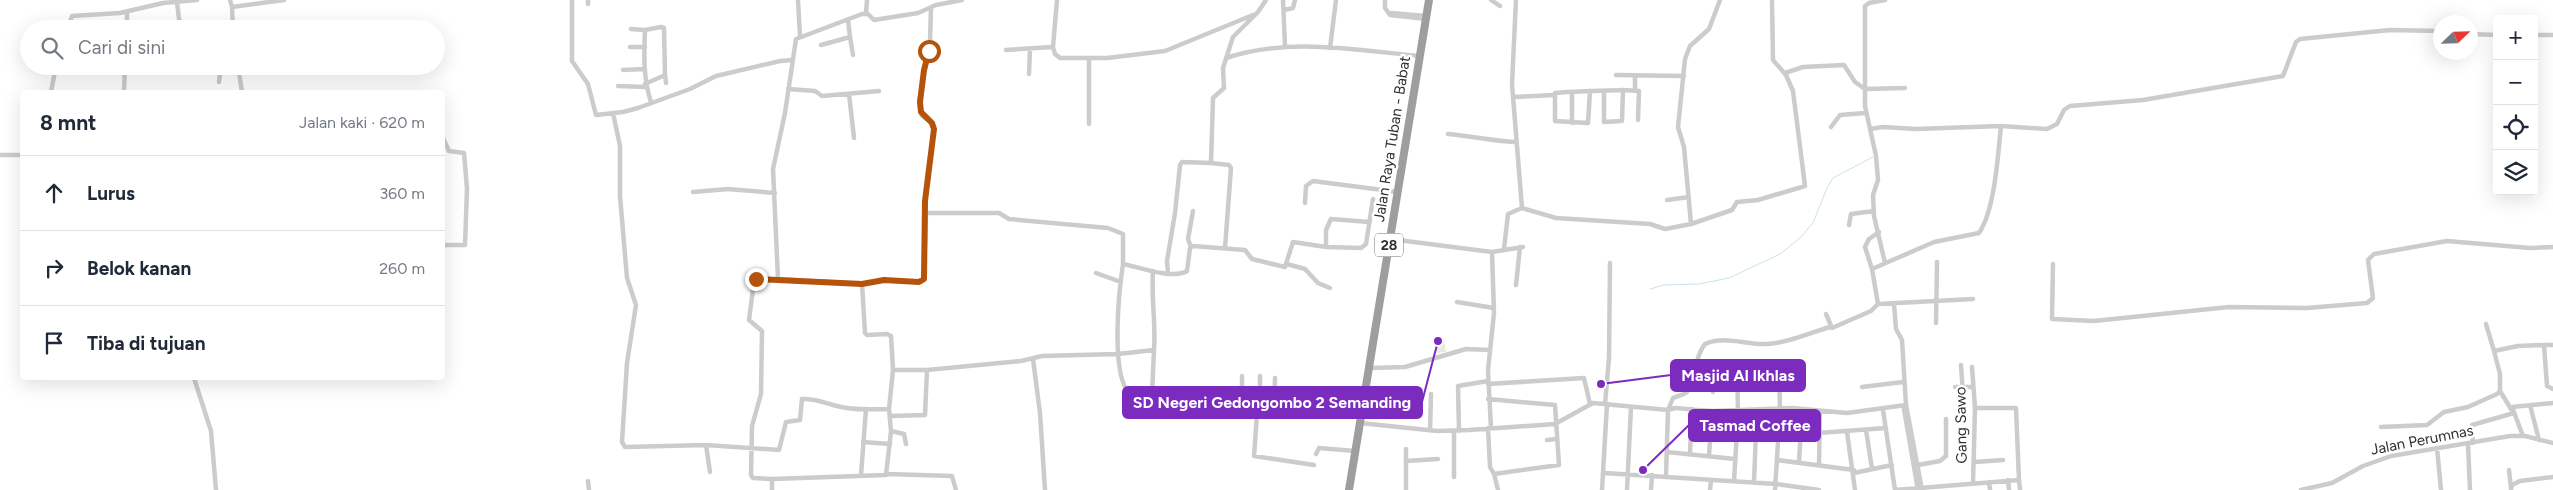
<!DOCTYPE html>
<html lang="id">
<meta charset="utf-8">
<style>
:root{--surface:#fff;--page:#f2f2f3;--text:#1f2937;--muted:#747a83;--line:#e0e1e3}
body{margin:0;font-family:Figtree,sans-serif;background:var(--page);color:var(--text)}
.controls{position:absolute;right:15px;top:15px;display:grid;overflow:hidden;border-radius:5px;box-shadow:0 5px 20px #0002}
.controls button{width:45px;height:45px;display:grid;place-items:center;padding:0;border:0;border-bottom:1px solid var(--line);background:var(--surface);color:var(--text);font:25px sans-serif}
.compass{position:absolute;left:2433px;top:15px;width:45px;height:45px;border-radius:50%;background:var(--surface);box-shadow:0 5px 20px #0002;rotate:67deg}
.stop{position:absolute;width:15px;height:15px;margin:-11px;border:4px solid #b45309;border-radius:50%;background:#fff}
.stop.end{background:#b45309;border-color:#fff;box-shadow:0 1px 5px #0008}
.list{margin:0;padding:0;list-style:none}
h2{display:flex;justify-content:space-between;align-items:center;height:65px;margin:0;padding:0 20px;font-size:21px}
h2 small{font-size:16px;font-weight:400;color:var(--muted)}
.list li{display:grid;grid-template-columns:32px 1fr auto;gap:15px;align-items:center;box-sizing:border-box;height:75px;padding:0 20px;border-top:1px solid var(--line)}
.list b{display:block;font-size:19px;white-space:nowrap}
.list em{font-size:16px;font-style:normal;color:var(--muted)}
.icon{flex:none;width:28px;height:28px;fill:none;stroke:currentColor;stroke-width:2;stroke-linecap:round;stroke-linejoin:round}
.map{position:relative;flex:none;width:2553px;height:490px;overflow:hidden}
.search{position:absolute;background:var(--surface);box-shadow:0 5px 20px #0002;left:20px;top:20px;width:425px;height:55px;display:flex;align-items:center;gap:12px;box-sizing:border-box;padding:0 18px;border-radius:28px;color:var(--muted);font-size:19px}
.panel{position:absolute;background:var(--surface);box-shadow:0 5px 20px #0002;left:20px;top:90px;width:425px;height:290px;border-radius:5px}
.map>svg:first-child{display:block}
</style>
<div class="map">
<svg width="2553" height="490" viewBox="0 0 2553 490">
<rect width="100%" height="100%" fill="#fff"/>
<path fill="#e7ecde" d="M1444,339L1446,352L1437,353L1435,340Z"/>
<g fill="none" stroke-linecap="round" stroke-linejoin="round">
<path stroke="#cae2ec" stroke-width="1" d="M1650,289L1664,285L1699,284L1729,278L1780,254L1800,238L1813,223L1827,188L1833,178L1873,157"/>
<path stroke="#ccc" stroke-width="4.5" d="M230,0L232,7L284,0
M572,0V61L588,84L596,115L623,112L638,108L690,89L716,76L780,61L793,60
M798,0L800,36
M1057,0L1053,47L1055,54L1060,58H1107L1165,51L1253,15
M1283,0L1285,46
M1385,0V8L1390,15L1426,19
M1491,0L1500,6
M1516,0L1512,84L1522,208L1556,218L1650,224L1665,229L1691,224L1684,147L1678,127L1685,59L1690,46L1709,29L1720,0
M1885,0L1869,3L1865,6V106L1876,156L1878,180L1873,195L1874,216L1885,263
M177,2L179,19L184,29
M588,4V0
M232,7L233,29
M931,7L930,42L919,102L922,116L932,123L934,129L925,201L926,213H999L1009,219L1108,228L1123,234V264
M1284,10L1293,8L1295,0
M866,13L867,0
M1391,13L1426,16
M68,29L72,16L120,13L163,3L197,0
M127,29V12
M631,29L645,30
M2470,34L2497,35
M2534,35H2553
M850,37L853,55
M821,45L850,37L848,20
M630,47H645
M1330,48L1336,0
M1006,50L1053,47
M1226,58C1288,37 1355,50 1419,56
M238,66L242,92
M623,70L644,69
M1785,73L1803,67L1844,65L1855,82L1865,89L1905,88
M1029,74L1030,49
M665,75L666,83
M1616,75L1684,76
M219,82L221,66
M645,84L665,75L664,28L661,27L645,30C644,55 643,78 651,102
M618,86L646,87
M788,89L815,91L822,96L879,91
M1635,90V76
M1590,91L1588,123L1555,121V93C1577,91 1600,91 1623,90
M1604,91V122L1622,121L1623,90L1639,91L1638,120
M51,92L56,66
M124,92L125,66
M849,94L854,138
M1513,97L1555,95
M613,113L620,146V196L627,278L636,305L627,363L622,442L625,447L706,445L779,450L786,422L800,420L802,399C815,398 824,403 837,406C854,411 872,409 889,409L893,370H927L1021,361L1042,356L1118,354L1154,350C1156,323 1151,298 1153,271
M1572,123V92
M1089,124V58
M1831,127L1840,115L1865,113
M1870,129L1883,127L1915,129L2001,126L2047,129L2057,124L2064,110L2070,106L2143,100L2283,76L2296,42L2300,39L2390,30L2440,31
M1448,134C1472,136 1491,141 1515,142
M442,136L449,151L464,153L467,189L465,245H442
M0,155H22
M693,192L728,189L775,193
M1667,200L1689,197
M1305,203L1306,186L1313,181L1398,192
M1691,224L1732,210L1737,202L1758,200L1805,186L1793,91L1786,75L1773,60L1772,0
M1849,225L1851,214L1874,211
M1390,239L1492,252L1523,247
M1191,247L1188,239L1193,211
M1326,247V230L1331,219L1369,222
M1225,248L1231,168L1229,165L1211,163L1213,98L1224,88L1223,68L1233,37L1258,12L1266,0
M1504,249L1508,214L1522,208
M1287,264L1305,269L1318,283L1330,288
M2053,264L2052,319L2094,321L2229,307L2307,308L2367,303L2373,298L2368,260L2374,254L2447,241L2530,248L2553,247
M1872,269L1865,247L1869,239L1879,232
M1096,273L1121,282
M1168,273L1167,261L1175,213L1180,165L1182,162L1211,163
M778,279L773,169L785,113L796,39L862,14H868L874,20L918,13L936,5L962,0
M862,284L884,280L917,282L924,279L926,213
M1516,285L1520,247
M1973,299L1878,304L1872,269L1934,242L1979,233C1995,210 1998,154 2001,126
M1457,302L1494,308
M1894,304L1896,329L1902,340L1906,405L1922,490
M1826,314L1832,328L1871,311L1878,304
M1936,323L1937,262
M2486,324L2494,351L2518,346L2544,345L2547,386L2553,389
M2544,345H2553
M1033,359L1040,413L1045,490
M1961,365L1964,410
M1972,367L1975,408L1973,483
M1369,368L1405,367L1466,349L1490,350
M194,378L211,431L216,490
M1488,384L1584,378L1590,404
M1862,387L1903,382
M1955,387H1973
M1242,388L1274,389
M2500,391L2511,409
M1713,392L1717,368L1737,370
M1152,394L1154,350
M1364,395L1294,400L1284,404L1279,413L1270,414L1195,407L1183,396L1130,394C1110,376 1119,290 1123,264C1139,267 1173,280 1187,271L1190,248L1193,246L1245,250L1252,259L1285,267L1293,242L1326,247L1361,248L1366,244L1373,199
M1260,398V376
M1488,399L1555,405L1559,465L1494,474L1490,467L1488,428
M1605,404L1609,358L1610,263
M1906,405L1904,409L1918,490
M2530,405L2539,440
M1242,406V376
M1975,408H2016L2019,480
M1883,410L1895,490
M1138,411L1146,394
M1738,411L1737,369L1779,368L1780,410L1775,490
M1257,414L1254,456L1314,465
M1274,414L1275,378
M891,416L925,415L927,370
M1360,423L1437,431L1469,430L1555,424L1593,403L1668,410L1675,408L1712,411L1792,408L1847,413L1906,405
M2381,427L2427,425L2444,412L2468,407L2497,394L2500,391V374L2494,351
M1491,428L1488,370L1494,313L1492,252
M1430,430L1431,394
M1866,430L1872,469
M891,431L904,434L906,444
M1454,431V477
M1459,431L1458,386L1488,381
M1711,431L1779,428
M1847,432L1855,490
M1818,433L1886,428
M2523,436L2512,407L2553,403
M1547,440L1557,439
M863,442L890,444
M2473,443L2472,425L2514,413
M2468,444L2470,490
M706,445L710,472
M2437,448L2441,490
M1406,449V490
M1667,452L1735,459
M1690,453L1692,409
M1316,454L1319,448L1355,451
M1709,455L1712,411
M1777,460L1854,470
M1406,461L1438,459
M1975,462L2003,460
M1799,463L1802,409
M1819,465L1820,411
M1918,465L1940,461L1946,456V419
M2509,470L2511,488
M1604,473L1776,484L1819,490
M1854,473L1892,465
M887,474L952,476L956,490
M1494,474L1498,490
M861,475L866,409
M1666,476L1668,410L1673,398C1677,396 1684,395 1687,392C1693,387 1694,357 1705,344C1723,335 1747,345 1766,344C1788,343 1809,333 1830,327
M772,479L886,475L891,431L889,409
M2008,480L2009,490
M588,481L589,490
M1734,481L1737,431
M1989,482L1990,490
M1754,483L1756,430
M772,490V479L753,478L751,475L752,426L761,394L762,331L749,320L754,281L778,279L862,284L865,333L867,335L887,334L891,336L893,370
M1602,490L1607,404
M1627,490L1631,407
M1651,490L1652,475
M1710,490L1711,480
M1895,490L2019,480L2020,490
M2301,490L2332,483L2363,466L2391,456L2510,436H2525L2553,443
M2511,490L2512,485L2520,481L2553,477"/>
<path stroke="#9e9e9e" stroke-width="8" d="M1349,490L1429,0"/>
</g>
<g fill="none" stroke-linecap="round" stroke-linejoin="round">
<path stroke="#b45309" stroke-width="6" d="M756,279L862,284L884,280L919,282L924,279L925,201L934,129L932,123L921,112L920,102L924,70L929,51"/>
</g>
<g text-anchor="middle" stroke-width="5" stroke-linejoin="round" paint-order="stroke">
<rect fill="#fff" stroke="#6d6d6d" stroke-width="1" x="1375" y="233.5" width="28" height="23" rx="4"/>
<g font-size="14" font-weight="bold" fill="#2f2f2f">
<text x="1389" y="250">28</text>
</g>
<g font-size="15" fill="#2f2f2f" stroke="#fff">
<text transform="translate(1392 139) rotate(-81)" y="5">Jalan Raya Tuban - Babat</text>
<text transform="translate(1961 425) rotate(-91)" y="5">Gang Sawo</text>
<text transform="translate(2422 440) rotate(-11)" y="5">Jalan Perumnas</text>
</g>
</g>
<path fill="none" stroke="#7b2cbf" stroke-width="2" d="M1601 384L1671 375M1438 341L1422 402M1643 470L1689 425"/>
<g fill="#7b2cbf" stroke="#fff" stroke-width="2">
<circle cx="1601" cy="384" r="5"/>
<circle cx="1438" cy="341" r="5"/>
<circle cx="1643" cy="470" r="5"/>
</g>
<g fill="#7b2cbf" stroke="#7b2cbf" stroke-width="2">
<rect x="1671" y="360" width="134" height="31" rx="5"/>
<rect x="1123" y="387" width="299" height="31" rx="5"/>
<rect x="1689" y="410" width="131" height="31" rx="5"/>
</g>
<g font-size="16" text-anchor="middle" font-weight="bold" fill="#fff">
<text x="1738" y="381">Masjid Al Ikhlas</text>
<text x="1272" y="408">SD Negeri Gedongombo 2 Semanding</text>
<text x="1755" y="431">Tasmad Coffee</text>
</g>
</svg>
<div class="controls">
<button>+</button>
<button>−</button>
<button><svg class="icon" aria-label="locate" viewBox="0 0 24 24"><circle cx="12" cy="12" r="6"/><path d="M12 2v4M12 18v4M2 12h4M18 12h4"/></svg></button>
<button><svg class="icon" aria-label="layers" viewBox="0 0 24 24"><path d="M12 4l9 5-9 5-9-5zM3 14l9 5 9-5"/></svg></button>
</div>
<svg class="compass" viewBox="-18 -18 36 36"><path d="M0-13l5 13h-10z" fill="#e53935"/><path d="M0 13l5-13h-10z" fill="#747a83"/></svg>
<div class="stop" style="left:929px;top:51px"></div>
<div class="stop end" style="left:756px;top:279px"></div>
<div class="search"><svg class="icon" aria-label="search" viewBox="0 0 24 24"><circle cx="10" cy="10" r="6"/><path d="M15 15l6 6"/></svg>Cari di sini</div>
<section class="panel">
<h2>8 mnt<small>Jalan kaki · 620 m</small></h2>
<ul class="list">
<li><svg class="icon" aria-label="ahead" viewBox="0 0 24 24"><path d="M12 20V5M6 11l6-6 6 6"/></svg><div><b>Lurus</b></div><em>360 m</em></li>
<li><svg class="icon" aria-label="right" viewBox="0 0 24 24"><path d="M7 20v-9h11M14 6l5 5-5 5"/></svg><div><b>Belok kanan</b></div><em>260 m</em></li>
<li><svg class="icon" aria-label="arrive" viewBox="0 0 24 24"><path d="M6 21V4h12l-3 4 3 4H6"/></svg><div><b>Tiba di tujuan</b></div></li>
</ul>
</section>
</div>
